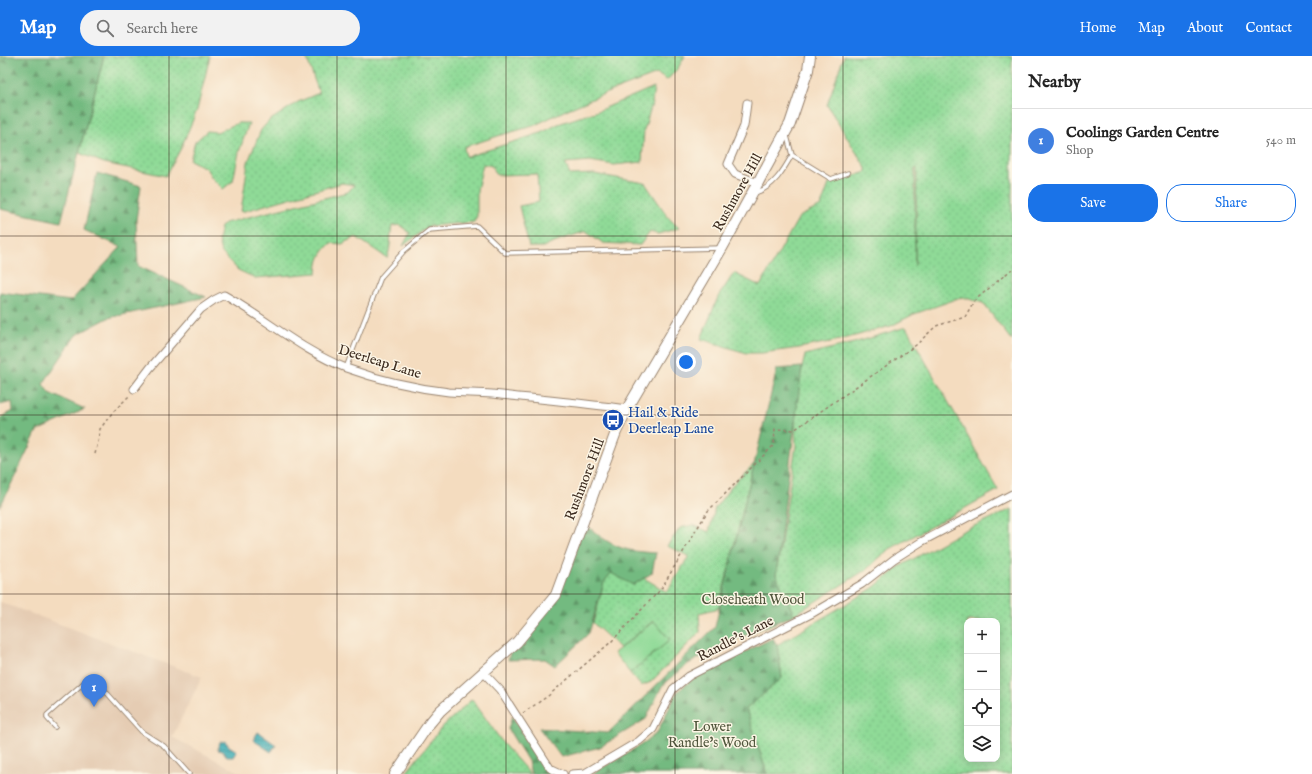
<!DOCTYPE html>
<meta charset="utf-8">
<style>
:root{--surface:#fff;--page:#f2f2f2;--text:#222;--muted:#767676;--line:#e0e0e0;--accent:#1a73e8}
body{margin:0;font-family:"IM FELL English",serif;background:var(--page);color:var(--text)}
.controls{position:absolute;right:12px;bottom:12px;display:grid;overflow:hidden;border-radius:8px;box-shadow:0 2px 10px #0003}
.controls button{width:36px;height:36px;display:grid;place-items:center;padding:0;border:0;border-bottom:1px solid var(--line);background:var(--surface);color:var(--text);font:20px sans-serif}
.you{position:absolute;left:686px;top:306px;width:14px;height:14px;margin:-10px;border:3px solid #fff;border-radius:50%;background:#1a73e8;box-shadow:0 0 0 6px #1a73e833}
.badge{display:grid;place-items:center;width:26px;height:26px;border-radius:50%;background:var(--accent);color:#fff;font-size:13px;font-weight:700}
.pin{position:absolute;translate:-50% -33px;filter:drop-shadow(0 1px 2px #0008)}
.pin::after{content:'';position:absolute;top:21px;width:14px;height:12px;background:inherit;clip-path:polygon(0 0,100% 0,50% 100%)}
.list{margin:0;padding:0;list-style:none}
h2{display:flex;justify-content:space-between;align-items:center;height:52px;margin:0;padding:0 16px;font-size:17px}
h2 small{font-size:13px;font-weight:400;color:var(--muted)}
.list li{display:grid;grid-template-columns:26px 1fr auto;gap:12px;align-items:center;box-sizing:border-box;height:64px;padding:0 16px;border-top:1px solid var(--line)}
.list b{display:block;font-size:15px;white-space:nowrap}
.list p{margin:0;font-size:13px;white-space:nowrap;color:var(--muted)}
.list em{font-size:13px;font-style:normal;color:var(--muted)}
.actions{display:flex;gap:8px;padding:12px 16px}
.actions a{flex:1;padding:9px 0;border:1px solid var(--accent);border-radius:16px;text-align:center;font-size:14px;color:var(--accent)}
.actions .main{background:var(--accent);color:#fff}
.icon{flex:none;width:22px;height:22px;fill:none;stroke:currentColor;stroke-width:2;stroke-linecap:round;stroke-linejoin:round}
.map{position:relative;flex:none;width:1012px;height:718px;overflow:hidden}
header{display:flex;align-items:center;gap:24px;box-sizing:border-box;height:56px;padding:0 20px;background:var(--accent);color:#fff}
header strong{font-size:19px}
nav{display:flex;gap:22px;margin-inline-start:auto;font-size:14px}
.search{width:280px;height:36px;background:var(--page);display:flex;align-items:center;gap:10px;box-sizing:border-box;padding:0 14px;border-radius:22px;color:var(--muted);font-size:15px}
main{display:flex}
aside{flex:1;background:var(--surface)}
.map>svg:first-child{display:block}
</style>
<header>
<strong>Map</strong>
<div class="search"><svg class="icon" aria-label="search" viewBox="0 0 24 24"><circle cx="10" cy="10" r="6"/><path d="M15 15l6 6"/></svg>Search here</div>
<nav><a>Home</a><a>Map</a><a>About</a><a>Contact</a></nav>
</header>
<main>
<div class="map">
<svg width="1012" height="718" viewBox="0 0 1012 718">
<defs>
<pattern id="grass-dots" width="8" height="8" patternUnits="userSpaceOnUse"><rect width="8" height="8" fill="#8fda97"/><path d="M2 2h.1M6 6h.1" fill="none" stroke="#7cbb82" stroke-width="1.8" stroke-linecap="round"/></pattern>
<pattern id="forest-firs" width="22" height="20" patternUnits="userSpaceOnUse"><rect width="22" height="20" fill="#73ba80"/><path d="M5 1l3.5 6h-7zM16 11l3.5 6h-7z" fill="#609768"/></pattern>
<pattern id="water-rules" width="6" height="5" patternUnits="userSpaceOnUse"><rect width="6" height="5" fill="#39abb4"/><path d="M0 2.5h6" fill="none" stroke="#318b92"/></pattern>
</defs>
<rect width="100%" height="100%" fill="#fcf5e5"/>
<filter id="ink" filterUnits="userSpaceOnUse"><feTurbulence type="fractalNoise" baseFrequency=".025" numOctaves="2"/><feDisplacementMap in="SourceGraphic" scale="8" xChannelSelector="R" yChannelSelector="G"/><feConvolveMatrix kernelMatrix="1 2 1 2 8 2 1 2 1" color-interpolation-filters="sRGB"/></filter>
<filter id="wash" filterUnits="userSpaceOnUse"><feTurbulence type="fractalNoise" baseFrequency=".012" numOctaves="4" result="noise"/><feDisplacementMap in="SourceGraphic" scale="16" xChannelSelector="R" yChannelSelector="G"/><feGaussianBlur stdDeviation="0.9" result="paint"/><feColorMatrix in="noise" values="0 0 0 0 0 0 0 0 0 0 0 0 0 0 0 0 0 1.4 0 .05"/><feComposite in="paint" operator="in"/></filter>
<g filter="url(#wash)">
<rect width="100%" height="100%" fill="#f4dcbf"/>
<path fill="#e5ccb3" d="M0,546L202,621L172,681L243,718H0Z"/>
<path fill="url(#grass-dots)" stroke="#65825a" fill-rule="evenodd" d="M104,0H210L197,54L181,92L166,120L104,107L79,97Z
M306,0H685L678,12L667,24L657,18L604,38L568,53L533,70L501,79L464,91L466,101L541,77L558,68L598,55L654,31L652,48L644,74L642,106L614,109L590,105L565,107L570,119L594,118L645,127L668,161L679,172L658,178L650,176L640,189L603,187L586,175L551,187L543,191H529L519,150L539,146L537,118L497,119L492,110L483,108L477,134V160L474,166L429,170L403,190L410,177L400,169L392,170C390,181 391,192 387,202L356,181L342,188L331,187C320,198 318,203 317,217L255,222L238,214L221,196L218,184L221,171L225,167L348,136L354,129L342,127L241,156L248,106L261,74L269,65L298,46L319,37Z
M844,0H1012V285L983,247L962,241L914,258L891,270L840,284L799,292L762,297H746L701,283L718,241L734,217L760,230L799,161L821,150L829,128L866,116V112L827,49ZM917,112L915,209V113Z
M238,67H249L239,96L233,125L223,133L212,122L206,112L190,104L195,86L207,75L217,76Z
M906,271L998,434L888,494L867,513L794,559L776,519L796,389C793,364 799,323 805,299L854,287Z
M754,408L719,552L699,557L700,576L651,626L641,630L630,617L670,584L653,565L620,592L593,567L604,526L611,516L633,529L644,522L667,536L689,500L667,490L680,472L693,469L709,476L715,452L733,428Z
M1012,453V718H767L746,653L782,622L777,589L873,532L899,511L963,475ZM967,565H997V703H967Z
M472,643L505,690L530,718H405L442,671Z"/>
<path fill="url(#forest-firs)" stroke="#57724f" d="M0,0H104L61,166L0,153Z
M97,117L141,130L136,164L138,210L206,241L108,262L76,279L43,328L49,337L85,353L37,375L0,451V362L13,355L12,346L0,349V236L71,245L121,191L84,174Z
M802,311L776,519L794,559L727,587L688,608L662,630L646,663L600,691L561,701L539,672L608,677L715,571L777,313Z
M585,468C612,491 621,495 656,497L652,517L633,529L611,517L604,526L589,577L555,610L545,603L508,604L510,597L559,538Z
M773,582L777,589L782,622L746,653L767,718H592L641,689L657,677L677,636L695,621Z
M512,660L547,715L553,718H531L528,705L508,673Z"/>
<path fill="#8fda97" stroke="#65825a" d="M654,565L670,584L630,617L614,597Z"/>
<path fill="url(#water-rules)" stroke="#3a6a69" d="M258,676L276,689L271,696L253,684Z
M225,685L229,690L237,695L233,701H227L224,696L218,694V690L220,686Z"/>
</g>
<g filter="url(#ink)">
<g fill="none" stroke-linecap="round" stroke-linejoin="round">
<g stroke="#98836e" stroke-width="5.5">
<path id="lane" d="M787,80L792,99L831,123L848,117
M755,137C774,131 783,115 792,99
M346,312L381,221L404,195L429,174L477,170L505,197L721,192
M55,671L47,662V659L88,623L92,622L99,628L142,676L164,690L189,718"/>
</g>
<g stroke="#98836e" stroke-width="9">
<path id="street" d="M747,47L744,70L728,108L735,118L758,127
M134,333L150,312L201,253L214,244L224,239C265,262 302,295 346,312C379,324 415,332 449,336C464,337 478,337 492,338C537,343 582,347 627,353
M484,617L500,634L550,712L563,718
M572,718L585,717L639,685L653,673L673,633L689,620L811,558L862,528L894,503L921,486L1012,438"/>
</g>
<g stroke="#98836e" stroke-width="12">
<path id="secondary" d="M395,718L429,668L440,655L517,586L556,539L616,376L627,353L722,192L790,68L808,14L810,0"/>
</g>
<path stroke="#98836e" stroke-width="1.5" stroke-dasharray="3 3" stroke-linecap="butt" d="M95,398L99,382L100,373L112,357L130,339
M523,657L548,640L611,586L661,533L707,456L774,389L775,373L794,374L916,289L936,270L965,261L974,245L1012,213"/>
<use href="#lane" stroke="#fff" stroke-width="3.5"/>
<use href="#street" stroke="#fff" stroke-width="7"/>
<use href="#secondary" stroke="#fff" stroke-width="10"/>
</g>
</g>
<path fill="none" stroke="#3b2a1e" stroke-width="1" stroke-opacity="0.55" d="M169,0V718M337,0V718M506,0V718M675,0V718M843,0V718M0,180H1012M0,359H1012M0,538H1012"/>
<defs>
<g id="bus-disc" transform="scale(1.15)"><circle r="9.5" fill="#1a4fb4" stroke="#fcf5e5"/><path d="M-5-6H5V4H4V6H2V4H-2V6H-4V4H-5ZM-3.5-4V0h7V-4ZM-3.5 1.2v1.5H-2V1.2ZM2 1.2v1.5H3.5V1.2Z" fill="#fff"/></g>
</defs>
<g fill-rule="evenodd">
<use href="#bus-disc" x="613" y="364"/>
</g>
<g text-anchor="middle" stroke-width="3" stroke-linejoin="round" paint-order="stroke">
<g font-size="14" fill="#3b2a1e" stroke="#fcf5e5">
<text transform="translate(737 136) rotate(-61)" y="5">Rushmore Hill</text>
<text transform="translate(380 305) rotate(17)" y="5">Deerleap Lane</text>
<text transform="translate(584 423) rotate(-69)" y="5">Rushmore Hill</text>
<text transform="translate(735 582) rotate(-27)" y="5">Randle's Lane</text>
</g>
<g font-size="14" fill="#164399" stroke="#fcf5e5" text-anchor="start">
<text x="628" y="361">Hail &amp; Ride<tspan x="628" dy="16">Deerleap Lane</tspan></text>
</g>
<g font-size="14" fill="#50563c" stroke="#fcf5e5">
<text x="753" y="548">Closeheath Wood</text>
<text x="712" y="675">Lower<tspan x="712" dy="16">Randle's Wood</tspan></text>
</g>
</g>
</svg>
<div class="controls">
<button>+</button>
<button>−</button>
<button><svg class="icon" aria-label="locate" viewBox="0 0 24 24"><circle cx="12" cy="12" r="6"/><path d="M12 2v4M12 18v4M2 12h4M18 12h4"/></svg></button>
<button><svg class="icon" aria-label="layers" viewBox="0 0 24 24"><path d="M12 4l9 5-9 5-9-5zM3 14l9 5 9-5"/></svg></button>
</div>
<div class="you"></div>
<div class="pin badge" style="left:94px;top:651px;background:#3f7fe0">1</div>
</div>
<aside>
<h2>Nearby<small></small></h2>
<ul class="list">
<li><span class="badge" style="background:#3f7fe0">1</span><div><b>Coolings Garden Centre</b><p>Shop</p></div><em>540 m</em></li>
</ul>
<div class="actions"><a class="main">Save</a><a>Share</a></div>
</aside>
</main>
